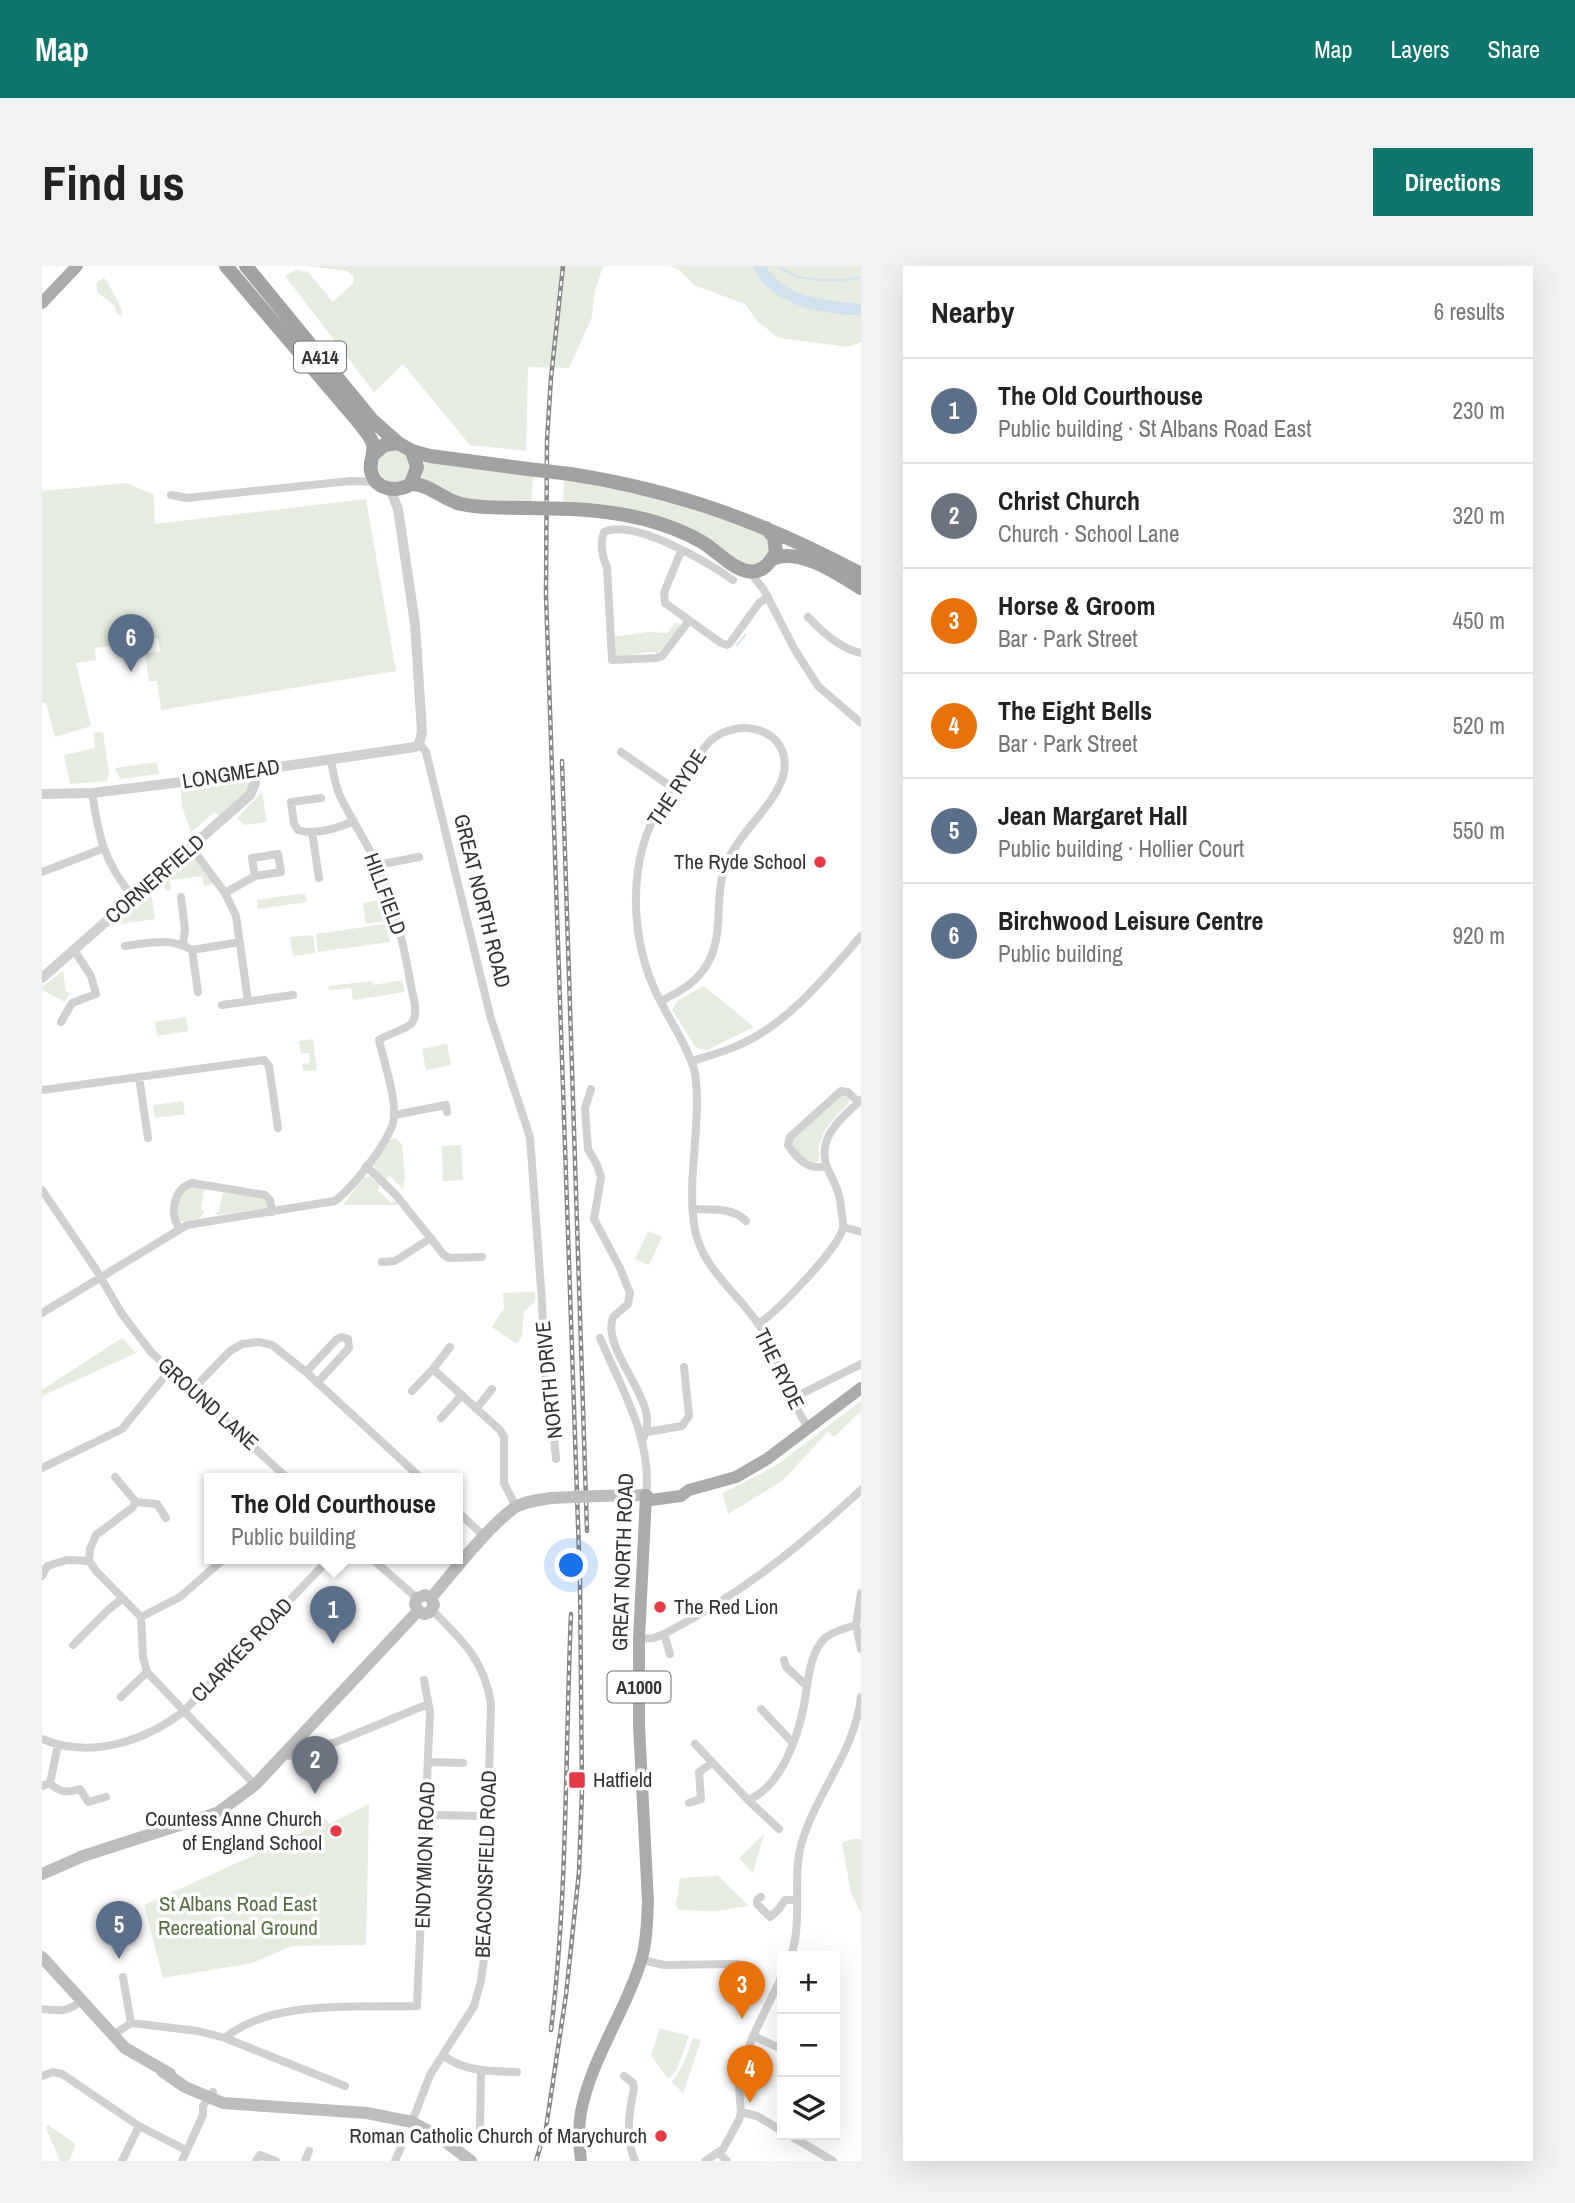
<!DOCTYPE html>
<meta charset="utf-8">
<style>
:root{--surface:#fff;--page:#f2f2f2;--text:#222;--muted:#767676;--line:#e0e0e0;--accent:#0f766e}
body{margin:0;font-family:"Archivo Narrow",sans-serif;background:var(--page);color:var(--text)}
.controls{position:absolute;right:21px;bottom:21px;display:grid;overflow:hidden;border-radius:0px;box-shadow:0 7px 28px #0002}
.controls button{width:63px;height:63px;display:grid;place-items:center;padding:0;border:0;border-bottom:2px solid var(--line);background:var(--surface);color:var(--text);font:35px sans-serif}
.you{position:absolute;left:530px;top:1300px;width:24px;height:24px;margin:-18px;border:5px solid #fff;border-radius:50%;background:#1a73e8;box-shadow:0 0 0 10px #1a73e833}
.badge{display:grid;place-items:center;width:46px;height:46px;border-radius:50%;background:var(--accent);color:#fff;font-size:23px;font-weight:700}
.pin{position:absolute;translate:-50% -58px;filter:drop-shadow(0 2px 4px #0008)}
.pin::after{content:'';position:absolute;top:37px;width:24px;height:21px;background:inherit;clip-path:polygon(0 0,100% 0,50% 100%)}
.popup{position:absolute;left:162px;top:1207px;width:259px;height:91px;box-sizing:border-box;display:grid;place-content:center;border-radius:0px;background:var(--surface);filter:drop-shadow(0 2px 5px #0005);font-size:23px;white-space:nowrap;color:var(--muted)}
.popup b{font-size:26px;color:var(--text)}
.popup::after{content:'';position:absolute;left:50%;top:100%;margin-left:-14px;border:14px solid transparent;border-top-color:var(--surface)}
.list{margin:0;padding:0;list-style:none}
h2{display:flex;justify-content:space-between;align-items:center;height:91px;margin:0;padding:0 28px;font-size:30px}
h2 small{font-size:23px;font-weight:400;color:var(--muted)}
.list li{display:grid;grid-template-columns:46px 1fr auto;gap:21px;align-items:center;box-sizing:border-box;height:105px;padding:0 28px;border-top:2px solid var(--line)}
.list b{display:block;font-size:26px;white-space:nowrap}
.list p{margin:0;font-size:23px;white-space:nowrap;color:var(--muted)}
.list em{font-size:23px;font-style:normal;color:var(--muted)}
.icon{flex:none;width:38px;height:38px;fill:none;stroke:currentColor;stroke-width:2;stroke-linecap:round;stroke-linejoin:round}
.map{position:relative;flex:none;width:819px;height:1895px;overflow:hidden;border-radius:0px}
header{display:flex;align-items:center;gap:42px;box-sizing:border-box;height:98px;padding:0 35px;background:var(--accent);color:#fff}
header strong{font-size:33px}
nav{display:flex;gap:38px;margin-inline-start:auto;font-size:24px}
.intro{display:flex;align-items:center;justify-content:space-between;box-sizing:border-box;height:168px;padding:0 42px}
h1{margin:0;font-size:49px}
.button{padding:18px 32px;border-radius:0px;background:var(--accent);color:#fff;font-size:24px;font-weight:700}
main{display:flex;gap:42px;padding:0 42px}
aside{flex:1;background:var(--surface);border-radius:0px;box-shadow:0 7px 28px #0002}
.map>svg:first-child{display:block}
</style>
<header>
<strong>Map</strong>
<nav><a>Map</a><a>Layers</a><a>Share</a></nav>
</header>
<div class="intro"><h1>Find us</h1><a class="button">Directions</a></div>
<main>
<div class="map">
<svg width="819" height="1895" viewBox="0 0 819 1895">
<rect width="100%" height="100%" fill="#fff"/>
<path fill="#e6ecdf" d="M265,0H561L553,25L550,51L527,102L486,101L484,185L428,179L361,98L332,126L243,10L256,3L258,5L266,6L291,36L311,17L312,11L305,5Z
M627,0H819V76L806,81L737,72L716,56L703,38L654,20L636,3Z
M62,12L65,15L79,42L80,51L74,47L73,40L55,26V16Z
M336 200a17 17 0 1 1 34 0a17 17 0 1 1-34 0Z
M381,194L491,210L489,238L423,235L379,213L382,202Z
M522,214L644,238L720,267L728,274L727,289L711,301L691,293L679,281L658,269L602,246L560,238L521,237Z
M85,217L112,229L113,258L324,233L354,405L119,444L115,415H107L103,387L118,385L116,372L53,382L54,394L34,397L49,460L13,471L4,437H0V225Z
M634,356L639,359L616,387C602,384 588,390 574,392L570,371L606,366L625,367Z
M61,466L67,508L65,515L28,518L22,489L53,482L51,467Z
M115,496L117,508L78,513L73,502Z
M203,511L208,516V523L177,550L173,546L149,566L140,541L138,519Z
M220,526L225,556L202,559L195,552Z
M153,593L173,618L162,620L160,610L128,614L129,624H123L122,611L139,596Z
M109,625L113,653L79,658V652Z
M263,627L265,636L216,643L215,634Z
M336,634L343,655L324,658L321,637Z
M344,658L348,676L276,686L274,668Z
M271,669L273,687L251,690L248,671Z
M21,705L24,726H28L23,736L0,724V721Z
M360,714L363,726L311,734L309,722L287,724L286,720L330,715L331,719Z
M662,720L712,761L665,784L654,782L630,744L636,734Z
M144,751L146,765L115,770L113,756Z
M271,773L275,804L261,805L260,798L268,797L267,787H259L257,775Z
M405,778L409,799L384,804L380,783Z
M797,829H805L808,836C792,853 774,867 777,893L774,897H767L753,884L749,876Z
M141,835L143,848L113,852L111,839Z
M353,872L360,878L363,912L361,923L348,910L343,914C337,909 332,905 332,897L348,874Z
M419,879L421,914L401,915L400,880Z
M327,910L338,919L336,924L349,937L352,935L357,937L355,939H301L321,912Z
M145,919L162,922L159,944L163,945L158,952L137,956L134,954L138,927Z
M181,926L224,932L226,939L224,942L176,949L172,946H177Z
M606,965L620,971L607,999L593,993Z
M493,1026V1036L482,1045L480,1070L476,1076L473,1077L450,1061L462,1042L461,1027Z
M80,1072L94,1087L0,1130V1124Z
M819,1135V1145L792,1171L786,1166L740,1215L686,1248L681,1227L732,1201Z
M327,1538L324,1679L250,1680L210,1697L121,1712L102,1639L248,1573L283,1552L287,1558Z
M722,1568L711,1607L697,1592Z
M810,1573H819V1647L809,1627L800,1577Z
M676,1610L707,1640L673,1645L636,1644L634,1639L638,1612Z
M618,1762L647,1770L634,1805L626,1813L609,1789Z
M651,1772L659,1774L641,1827L630,1816L642,1797Z
M6,1859L32,1877L33,1881L27,1895H18L4,1862Z"/>
<g fill="none" stroke-linecap="round" stroke-linejoin="round">
<path stroke="#cfe2ee" stroke-width="2" d="M737,0C753,17 797,16 819,11
M695,379L703,369"/>
<path stroke="#cfe2ee" stroke-width="12" d="M717,0C736,37 782,41 819,44"/>
<path stroke="#d0d0d0" stroke-width="8" d="M129,229L145,232L308,215L335,216
M639,285L622,327L623,337L679,377L685,379L688,377L717,337L726,331
M708,306L722,324L753,384L776,420L819,457
M766,351C780,366 799,383 819,387
M646,356L620,390L614,392L570,394L565,301C560,292 558,275 562,266C592,252 667,297 691,314
M377,478L384,486L449,753L488,871L500,1036L503,1111L507,1118L514,1193
M579,486L631,522
M50,527C57,572 62,596 91,631
M279,532L249,536L252,558L256,564C273,570 296,562 312,555
M270,566L277,612
M149,581L183,627L194,650L206,735
M236,588L239,606L213,610L210,592Z
M335,599L377,591
M0,606L60,583
M183,627L213,610
M139,631L143,664L141,678
M83,680C105,677 130,671 150,684L198,676
M150,684L156,726
M619,735C639,725 656,716 667,695C682,666 672,631 683,601C694,568 736,538 742,506C749,462 696,450 668,475C651,496 633,516 619,539C586,592 588,664 611,720C624,750 644,775 653,807C660,857 645,908 652,958C658,1004 699,1028 721,1065C739,1096 745,1132 767,1162
M180,739L251,729
M19,756L30,737L54,728L49,710L32,684
M650,795C666,790 682,786 697,779C746,758 785,709 819,670
M97,811L106,872
M549,823L543,842L546,883L555,899L559,911L552,953L578,1002L588,1027L586,1038L571,1051C558,1087 624,1139 600,1174
M0,824L222,794L227,800L236,862
M352,849L404,839L405,846
M324,900L354,929L402,989L407,992L440,991
M785,900C767,905 756,894 746,879L748,871L799,825L806,826L816,836
M0,924L53,1002L80,1048L109,1086L245,1212
M651,943C669,944 691,941 704,955
M801,961L819,966
M137,962C127,947 132,922 150,917L223,929L228,934L230,946
M340,996L353,995L389,972
M0,1047L145,959L293,935C310,922 352,871 352,850C353,827 342,796 337,774C345,768 364,764 370,757C377,747 371,731 369,720C362,679 352,634 334,596C323,574 309,553 298,530C293,519 291,506 289,494
M716,1058C735,1046 796,983 801,962C802,956 799,947 799,941C798,925 791,915 785,901C774,872 800,851 819,834
M558,1072C579,1121 611,1175 604,1229
M408,1081L391,1103L458,1164L462,1171V1217L474,1241
M264,1106L295,1073L300,1071L306,1073L307,1082L275,1117
M150,1124L188,1085L200,1078L217,1076L230,1079L264,1106L379,1212
M370,1125L391,1103
M749,1133L819,1098
M434,1143L450,1123
M399,1152L420,1129
M605,1166L640,1160L647,1150L642,1101
M0,1202L80,1163L128,1104
M73,1211L94,1236
M415,1245L443,1271
M124,1252L115,1238L94,1236L90,1242L54,1269L48,1283L47,1295L55,1306L99,1351L101,1391L105,1406L142,1445L288,1292
M329,1292L375,1332
M0,1310L5,1300L25,1294L47,1295
M819,1327L814,1359L819,1383
M99,1351L138,1331L183,1292
M622,1368L628,1388
M597,1373L612,1372L622,1368C698,1329 756,1282 819,1224
M31,1379L67,1343L80,1333
M742,1394L744,1401L765,1420
M79,1431L105,1406
M719,1443L750,1476
M0,1473C48,1493 102,1476 142,1445L213,1519
M653,1478L706,1534L737,1563
M242,1487L248,1490L294,1476L386,1438
M387,1496L421,1497
M8,1517L16,1479
M0,1520L8,1517C18,1527 25,1527 38,1523L46,1536L64,1531
M706,1534C739,1521 756,1471 762,1439C766,1418 767,1387 783,1372C791,1365 804,1362 814,1359
M647,1537L659,1533L657,1506L670,1497
M385,1549L446,1550
M719,1631L715,1634V1638L728,1651L737,1643L743,1634H753
M749,1690C761,1655 750,1615 759,1579C774,1526 813,1486 819,1431
M600,1694L622,1699L695,1698
M81,1711L89,1757
M0,1743C20,1745 24,1746 40,1735
M71,1769L89,1757L156,1765L183,1772L303,1820
M711,1770L740,1783
M183,1772C228,1733 317,1742 375,1740L388,1446L382,1414
M402,1790C423,1806 450,1805 475,1806
M0,1810L11,1806L20,1808L97,1860L144,1884
M582,1810L591,1817L592,1822C587,1846 583,1872 593,1895
M699,1846L715,1850L740,1865
M370,1856L388,1809L432,1740L439,1715L442,1693L449,1437C442,1394 420,1374 390,1344
M438,1863L439,1804
M747,1869L791,1895
M677,1887L685,1895
M80,1895L97,1860
M140,1895L161,1849V1840L171,1826
M214,1895L218,1889L234,1895
M263,1895L267,1885
M353,1895L359,1881
M663,1895L681,1883L697,1854L699,1846L697,1821L700,1800L711,1770L740,1710"/>
<path stroke="#d0d0d0" stroke-width="10" d="M0,528L50,527L213,507L230,502L373,481L377,478L380,466L373,358L356,243L348,223
M0,712L208,529L213,517V507"/>
<path stroke="#bdbdbd" stroke-width="12" d="M556,1230L604,1229
M389,1332C413,1304 444,1263 472,1242C483,1235 497,1234 509,1232
M376,1345L373,1338L375,1332L383,1329L389,1332
M376,1345L382,1348L388,1346L392,1339L389,1332
M0,1608L41,1590L175,1547L213,1519L376,1345
M0,1691L83,1782L128,1808
M120,1805L143,1821L181,1837L325,1847L370,1856L396,1870L429,1895"/>
<path stroke="#ababab" stroke-width="12" d="M0,37L35,0
M604,1229L609,1234L639,1230L647,1224L694,1211L725,1193L819,1122
M539,1895C537,1879 536,1862 539,1846C549,1793 583,1747 599,1695C605,1676 605,1655 606,1636L597,1459V1373L604,1229"/>
<path stroke="#a2a2a2" stroke-width="14" d="M184,0L319,159C323,165 329,171 331,178C333,188 327,195 329,205C333,224 354,227 369,218L375,201L370,185
M204,0L330,154L356,177
M332,188L342,179L356,177L370,185L388,190L478,202
M528,208C637,225 721,256 819,308
M369,218C388,218 401,234 419,238C440,243 464,241 485,242
M529,243C575,245 620,253 660,276C674,284 689,302 705,305C720,308 728,297 734,286L732,271L724,262
M730,293C758,281 796,308 819,322"/>
<g stroke="#888" stroke-width="4.5">
<path id="rail" d="M520,495L545,1265
M509,1764C526,1626 523,1486 529,1348
M494,1895L504,1862L524,1729L537,1606L540,1525L538,1316L504,329L505,174L509,112L521,0"/>
</g>
<use href="#rail" stroke="#fff" stroke-width="2" stroke-dasharray="5" stroke-linecap="butt"/>
<path stroke="#bdbdbd" stroke-width="12" d="M509,1232L556,1230"/>
<path stroke="#a2a2a2" stroke-width="14" d="M478,202L528,208
M485,242L529,243"/>
</g>
<g fill="#e63946" stroke="#fff" stroke-width="2.5">
<circle cx="778" cy="596" r="7"/>
<circle cx="618" cy="1341" r="7"/>
<rect x="526" y="1505" width="18" height="18" rx="3.5"/>
<circle cx="294" cy="1565" r="7"/>
<circle cx="619" cy="1870" r="7"/>
</g>
<g text-anchor="middle" stroke-width="7" stroke-linejoin="round" paint-order="stroke">
<g fill="#fff" stroke="#707070" stroke-width="2">
<rect x="252" y="75.5" width="52" height="31" rx="5"/>
<rect x="565.5" y="1405.5" width="63" height="31" rx="5"/>
</g>
<g font-size="19" font-weight="bold" fill="#333">
<text x="278" y="98">A414</text>
<text x="597" y="1428">A1000</text>
</g>
<g font-size="21" fill="#333" stroke="#fff">
<text transform="translate(189 508) rotate(-9)" y="7">LONGMEAD</text>
<text transform="translate(635 522) rotate(-56)" y="7">THE RYDE</text>
<text transform="translate(113 613) rotate(-41)" y="7">CORNERFIELD</text>
<text transform="translate(343 628) rotate(70)" y="7">HILLFIELD</text>
<text transform="translate(440 635) rotate(76)" y="7">GREAT NORTH ROAD</text>
<text transform="translate(737 1103) rotate(64)" y="7">THE RYDE</text>
<text transform="translate(507 1114) rotate(-96)" y="7">NORTH DRIVE</text>
<text transform="translate(166 1138) rotate(42)" y="7">GROUND LANE</text>
<text transform="translate(581 1296) rotate(-88)" y="7">GREAT NORTH ROAD</text>
<text transform="translate(200 1384) rotate(-46)" y="7">CLARKES ROAD</text>
<text transform="translate(383 1589) rotate(-88)" y="7">ENDYMION ROAD</text>
<text transform="translate(444 1598) rotate(-88)" y="7">BEACONSFIELD ROAD</text>
</g>
<g font-size="21" fill="#333" stroke="#fff" text-anchor="end">
<text x="764" y="603">The Ryde School</text>
<text x="632" y="1348" text-anchor="start">The Red Lion</text>
<text x="551" y="1521" text-anchor="start">Hatfield</text>
<text x="280" y="1560">Countess Anne Church<tspan x="280" dy="24">of England School</tspan></text>
<text x="605" y="1877">Roman Catholic Church of Marychurch</text>
</g>
<g font-size="21" fill="#56703f" stroke="#fff">
<text x="196" y="1645">St Albans Road East<tspan x="196" dy="24">Recreational Ground</tspan></text>
</g>
</g>
</svg>
<div class="controls">
<button>+</button>
<button>−</button>
<button><svg class="icon" aria-label="layers" viewBox="0 0 24 24"><path d="M12 4l9 5-9 5-9-5zM3 14l9 5 9-5"/></svg></button>
</div>
<div class="you"></div>
<div class="pin badge" style="left:291px;top:1378px;background:#5c6f8a">1</div>
<div class="popup"><b>The Old Courthouse</b>Public building</div>
<div class="pin badge" style="left:273px;top:1528px;background:#6b7280">2</div>
<div class="pin badge" style="left:700px;top:1753px;background:#e8710a">3</div>
<div class="pin badge" style="left:708px;top:1837px;background:#e8710a">4</div>
<div class="pin badge" style="left:77px;top:1693px;background:#5c6f8a">5</div>
<div class="pin badge" style="left:89px;top:406px;background:#5c6f8a">6</div>
</div>
<aside>
<h2>Nearby<small>6 results</small></h2>
<ul class="list">
<li><span class="badge" style="background:#5c6f8a">1</span><div><b>The Old Courthouse</b><p>Public building · St Albans Road East</p></div><em>230 m</em></li>
<li><span class="badge" style="background:#6b7280">2</span><div><b>Christ Church</b><p>Church · School Lane</p></div><em>320 m</em></li>
<li><span class="badge" style="background:#e8710a">3</span><div><b>Horse &amp; Groom</b><p>Bar · Park Street</p></div><em>450 m</em></li>
<li><span class="badge" style="background:#e8710a">4</span><div><b>The Eight Bells</b><p>Bar · Park Street</p></div><em>520 m</em></li>
<li><span class="badge" style="background:#5c6f8a">5</span><div><b>Jean Margaret Hall</b><p>Public building · Hollier Court</p></div><em>550 m</em></li>
<li><span class="badge" style="background:#5c6f8a">6</span><div><b>Birchwood Leisure Centre</b><p>Public building</p></div><em>920 m</em></li>
</ul>
</aside>
</main>
